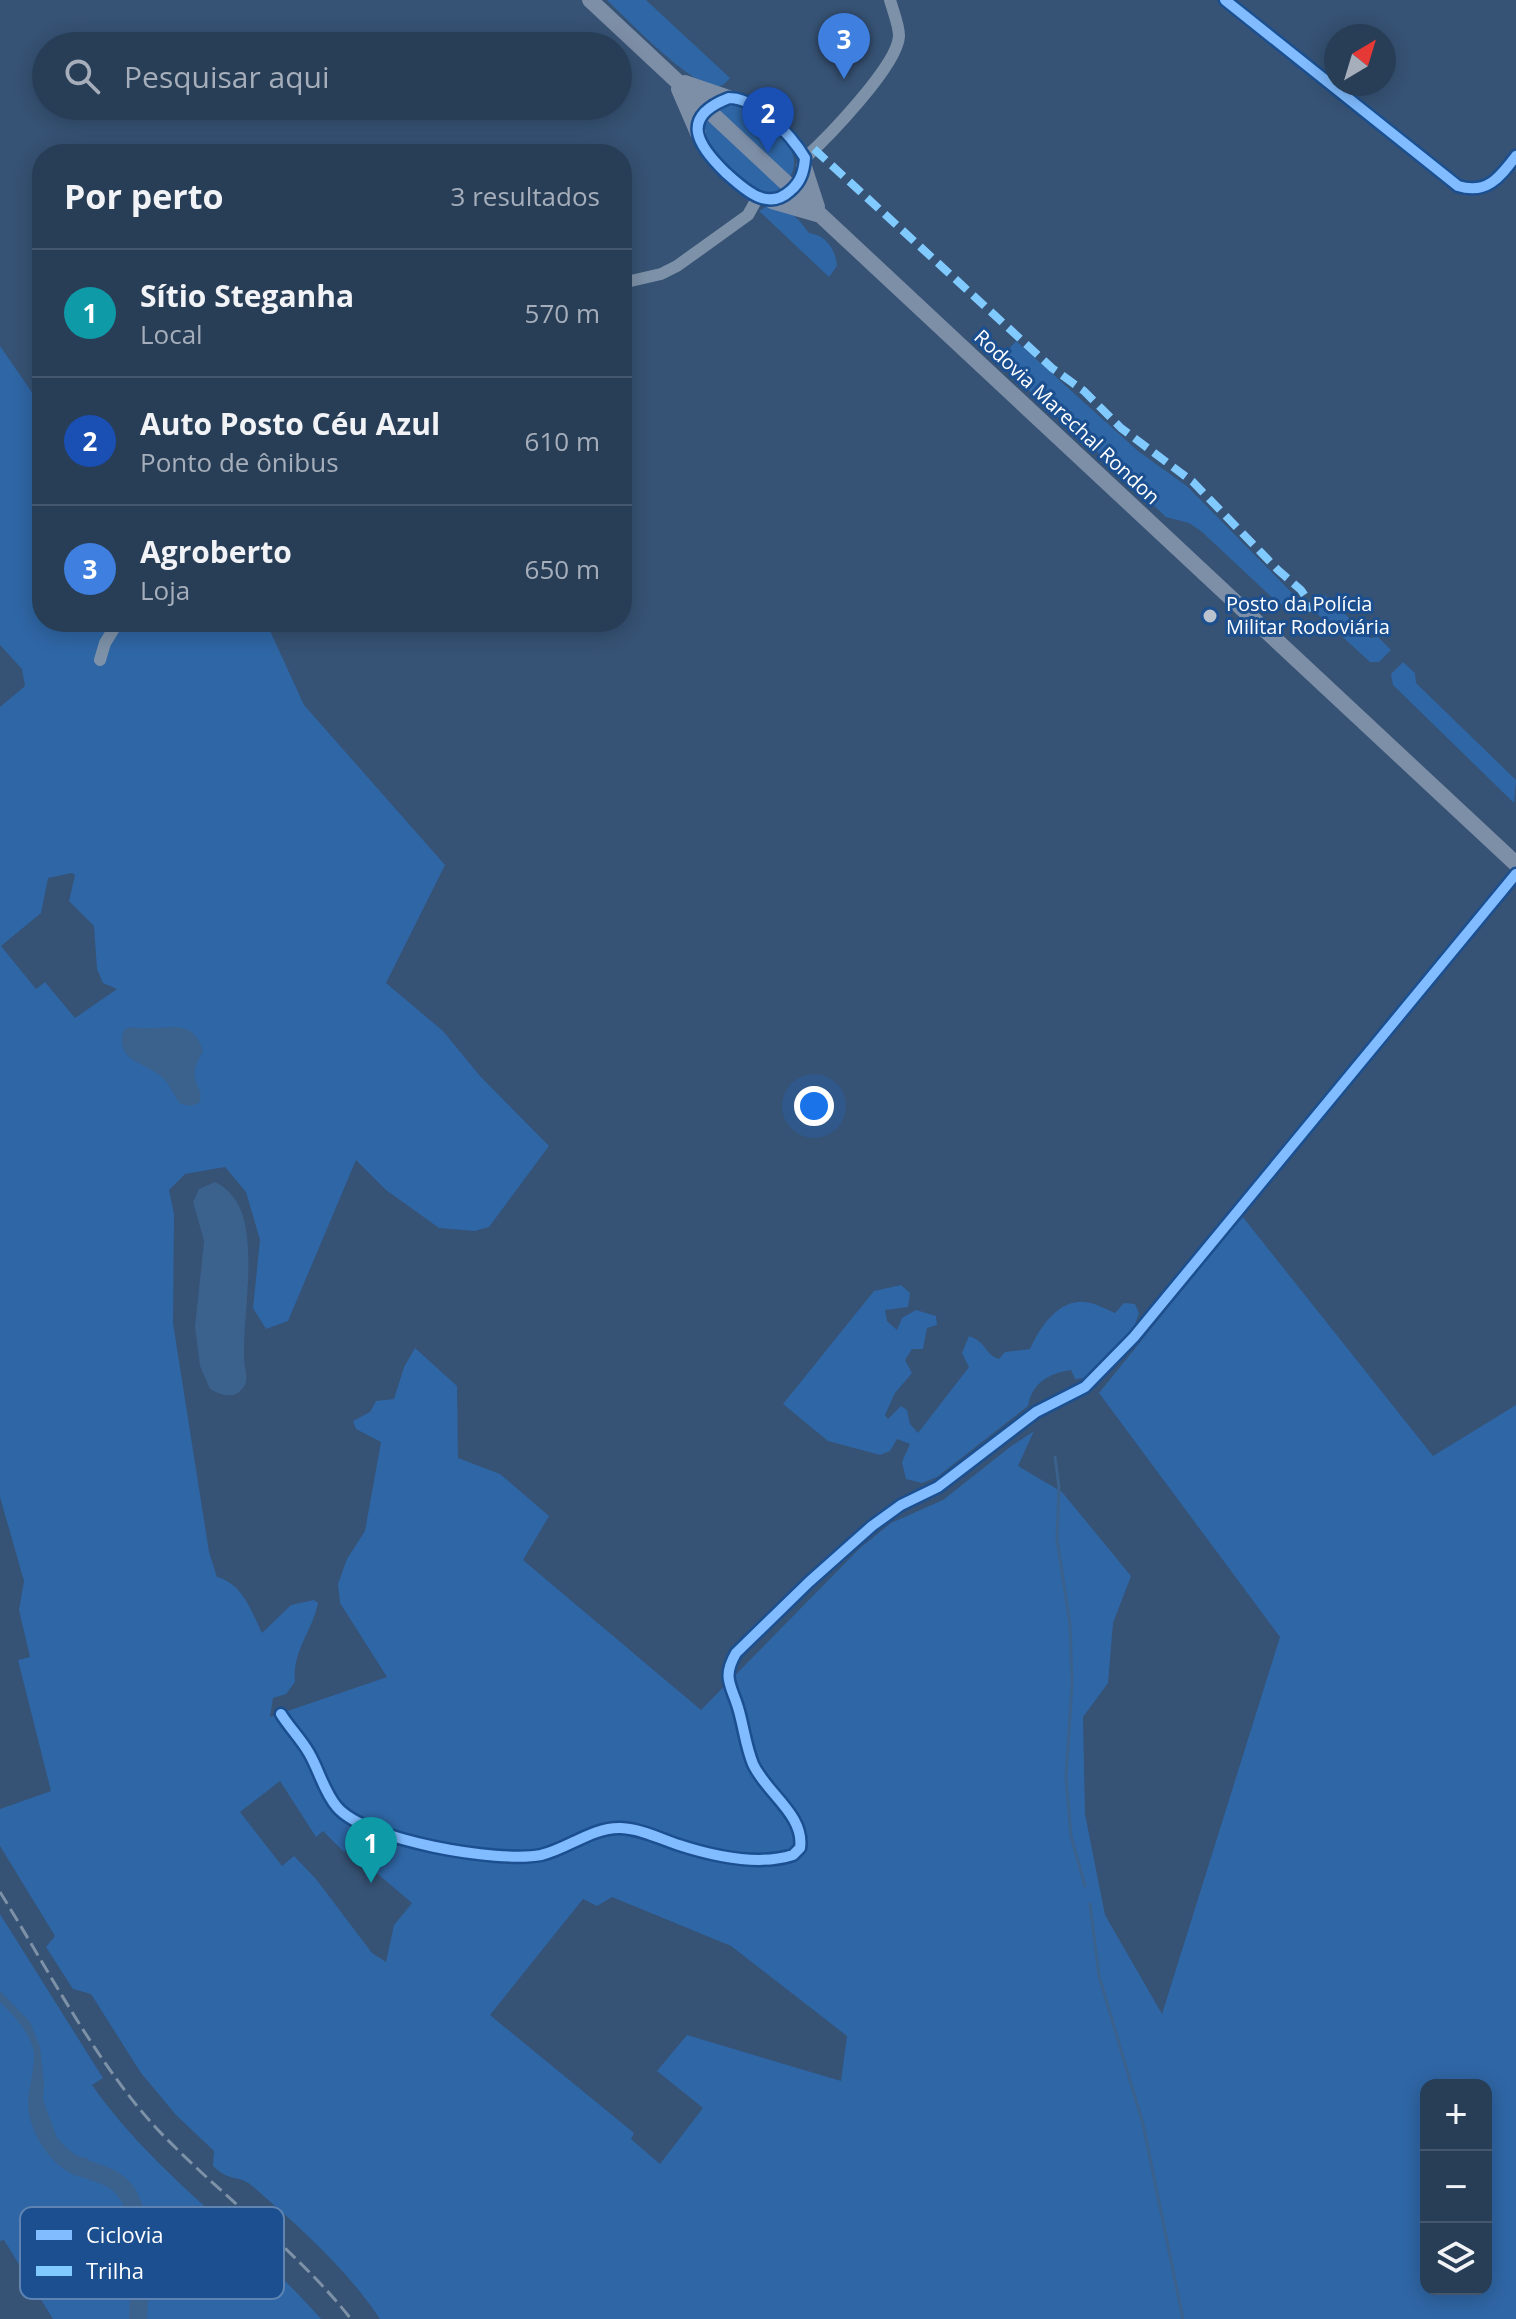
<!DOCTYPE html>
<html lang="pt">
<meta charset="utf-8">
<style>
:root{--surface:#283e57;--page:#30455d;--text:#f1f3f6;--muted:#a5aeba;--line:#44576d;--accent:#8abfa5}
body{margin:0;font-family:"Open Sans",sans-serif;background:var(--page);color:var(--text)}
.controls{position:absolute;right:24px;bottom:24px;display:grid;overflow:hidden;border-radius:16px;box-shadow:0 4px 20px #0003}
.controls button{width:72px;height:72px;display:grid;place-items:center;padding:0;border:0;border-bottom:2px solid var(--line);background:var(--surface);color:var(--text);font:40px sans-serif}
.compass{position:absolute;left:1324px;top:24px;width:72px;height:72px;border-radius:50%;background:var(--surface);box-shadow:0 4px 20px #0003;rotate:38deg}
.you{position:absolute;left:814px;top:1106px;width:28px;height:28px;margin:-20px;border:6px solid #fff;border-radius:50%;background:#1a73e8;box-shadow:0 0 0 12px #1a73e833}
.badge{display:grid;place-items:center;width:52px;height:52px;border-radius:50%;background:var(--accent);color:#fff;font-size:26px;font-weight:700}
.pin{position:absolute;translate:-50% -66px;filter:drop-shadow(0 2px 4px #0008)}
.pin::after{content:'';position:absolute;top:42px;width:28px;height:24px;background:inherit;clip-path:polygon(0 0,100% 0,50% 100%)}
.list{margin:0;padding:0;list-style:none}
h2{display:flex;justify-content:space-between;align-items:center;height:104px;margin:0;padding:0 32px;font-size:34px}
h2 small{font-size:26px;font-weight:400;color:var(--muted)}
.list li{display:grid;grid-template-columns:52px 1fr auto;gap:24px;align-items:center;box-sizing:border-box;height:128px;padding:0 32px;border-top:2px solid var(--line)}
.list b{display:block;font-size:30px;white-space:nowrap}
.list p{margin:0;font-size:26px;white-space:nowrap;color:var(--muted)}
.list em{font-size:26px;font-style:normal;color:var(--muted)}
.icon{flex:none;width:44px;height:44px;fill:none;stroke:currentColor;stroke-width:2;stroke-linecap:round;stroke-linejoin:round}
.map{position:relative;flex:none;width:1516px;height:2319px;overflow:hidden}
.search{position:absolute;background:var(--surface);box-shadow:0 4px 20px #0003;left:32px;top:32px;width:600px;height:88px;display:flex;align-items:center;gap:20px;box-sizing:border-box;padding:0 28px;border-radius:44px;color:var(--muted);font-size:30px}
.panel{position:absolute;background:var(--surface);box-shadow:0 4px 20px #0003;left:32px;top:144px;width:600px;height:488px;border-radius:32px}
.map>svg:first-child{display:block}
</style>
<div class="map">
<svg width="1516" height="2319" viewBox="0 0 1516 2319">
<rect width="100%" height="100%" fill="#365274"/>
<path fill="#2f66a5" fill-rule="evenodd" d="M607,0H646L730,78C727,81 724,85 720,86C697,93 625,17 607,0Z
M729,103C736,105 747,105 753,110C775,125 809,155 787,181C781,189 777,193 767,196L748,189L703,141L704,123L720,106Z
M769,205C792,212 795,214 809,233C826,235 836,250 837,266L829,277L759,211Z
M1016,341L1138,451L1188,487L1294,595L1289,607L1278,603L1201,531L1189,523L1166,517L1094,449L1035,397L1004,363L1008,350Z
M0,346L42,407V622H266L304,705L445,865L386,983L443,1031L480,1076L549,1146L489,1227L475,1231L439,1228L386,1190L356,1160L288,1321L266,1329L253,1308L260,1240L246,1192L225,1167L185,1174L169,1190L174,1214L173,1323L209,1552L217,1577C242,1583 252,1612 262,1633L291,1605L314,1600L318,1603C312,1632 292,1651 295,1682L286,1694L273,1698L270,1717L387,1677L340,1603L338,1584L347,1559L365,1531L381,1442L356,1429L353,1421L370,1412L376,1401L394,1399L404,1367L415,1348L457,1386L458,1458L500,1474L549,1516L523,1560L701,1710L860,1548L891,1523L943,1500L1010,1447L1034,1431L1018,1466L1062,1492L1131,1576L1113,1623L1108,1683L1083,1717L1085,1814L1105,1915L1162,2014L1280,1637L1099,1393L1242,1216L1433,1456L1516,1405V2319H380C346,2268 297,2225 251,2185C239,2175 229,2182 213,2166L214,2151L176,2115L141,2073L91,1994L73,1989L46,1947L55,1936L0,1846V1809L51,1791L18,1660L30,1657L19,1610L24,1581L0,1497V707L25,686L22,669L0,645ZM72,873L75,875L69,901L94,926L97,969L103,983L117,989L75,1018L45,982L36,989L1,946L41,913L48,878ZM280,1781L316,1837L323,1831L344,1852L357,1842L362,1845L366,1864L412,1903L394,1925L386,1962L372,1953L316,1879L294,1856L282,1866L240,1812ZM612,1897L731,1946L847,2036L841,2081L687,2035L657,2071L703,2108L660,2164L631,2139L634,2133L490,2015L583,1899L597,1906ZM1426,2085H1486V2289H1426Z
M1325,595L1370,638L1378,637L1391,650L1379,662H1370L1312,609Z
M1403,662L1415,673L1416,683L1516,780L1514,803L1393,685L1391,674Z
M901,1285L910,1293L908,1307L885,1310L887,1321L897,1330L902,1318L916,1310L936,1316L937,1325L927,1328L923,1349H912L905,1360L912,1373L895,1393L885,1415L888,1419L901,1406L907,1410L910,1424L918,1433L969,1367L962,1353L969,1336C987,1342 985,1355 999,1359L1005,1352L1030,1349C1039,1329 1058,1299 1085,1302C1095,1303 1106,1309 1115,1313L1124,1303L1135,1304L1139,1313L1134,1327L1085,1378L1075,1379L1071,1370C1049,1373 1032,1383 1028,1406L937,1477L922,1483L906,1479L902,1462L910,1444L897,1439L890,1451L880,1455L828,1441L783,1404L874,1291Z
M0,1914L103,2078L92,2085C155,2175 249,2237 321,2319H53L4,2240L0,2241Z"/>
<path fill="#3b618d" d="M132,1027C162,1033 192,1013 203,1051C199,1059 193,1068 195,1077C196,1089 204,1090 199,1103L190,1106L181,1104C174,1097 171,1086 163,1078C147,1062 113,1062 124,1029Z
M215,1182C226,1187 235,1197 240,1208C257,1248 243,1315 244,1358C244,1368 250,1379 243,1388C234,1400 221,1395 210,1389L200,1366L195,1327L204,1241L193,1202L199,1189Z
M0,1991L30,2022L40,2047L44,2084L43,2100L57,2138L77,2159L82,2157L89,2159L80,2177C51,2168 29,2133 28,2103C28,2089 37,2061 33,2048C27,2029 14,2016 0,2002Z"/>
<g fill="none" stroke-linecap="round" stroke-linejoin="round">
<path stroke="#3b618d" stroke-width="3" d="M1055,1457L1059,1487L1057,1539L1070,1624L1072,1684L1066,1777L1071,1836L1085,1886
M1090,1904L1099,1976L1143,2124L1183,2319"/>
<path stroke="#3b618d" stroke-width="18" d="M64,2157C78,2171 99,2170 115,2181C150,2204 139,2281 138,2319"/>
<path stroke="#7d92a8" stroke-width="12" d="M1225,0L1458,186C1487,195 1500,177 1516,156
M729,98C757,98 791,135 805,158C804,171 801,182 790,191C767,212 744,189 726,173C697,145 679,117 729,98Z
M805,158C827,138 898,65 899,36C899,25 893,11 890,0
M622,283L661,274L677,266L748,215L758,197
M100,660L105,643L118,622
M281,1714C289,1727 301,1739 309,1753C319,1770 324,1792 337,1807C366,1841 498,1863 541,1855C568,1849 592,1827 621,1828C641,1829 661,1839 679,1845C713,1856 759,1866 793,1855L800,1848C805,1815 766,1793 753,1764C746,1747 744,1729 739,1711C732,1685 721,1679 736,1653L809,1582L872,1526L901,1505L938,1487L1036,1412L1085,1387L1134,1337L1516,874"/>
<path stroke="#7d8ea7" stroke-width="16" d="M590,0L1516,864
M685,83L729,98
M679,89L698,133
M804,167L817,207
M772,201L817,214"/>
<path stroke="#7e92a7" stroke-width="3" stroke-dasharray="14 6" stroke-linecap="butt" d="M0,1892C48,1969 97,2065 159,2131C221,2196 295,2248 351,2319"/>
<path stroke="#80caff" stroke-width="8" stroke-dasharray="16 8" stroke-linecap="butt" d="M814,149L1052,368L1084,391L1121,428L1193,482L1278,570L1301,590L1305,596L1307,612"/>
<g stroke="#1b4f8f" stroke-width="15">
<path id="cycleway" d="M1225,0L1458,186C1487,195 1500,177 1516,156
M729,98C757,98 791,135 805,158C804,171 801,182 790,191C767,212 744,189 726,173C697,145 679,117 729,98Z
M281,1714C289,1727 301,1739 309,1753C319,1770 324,1792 337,1807C366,1841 498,1863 541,1855C568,1849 592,1827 621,1828C641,1829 661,1839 679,1845C713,1856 759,1866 793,1855L800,1848C805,1815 766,1793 753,1764C746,1747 744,1729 739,1711C732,1685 721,1679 736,1653L809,1582L872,1526L901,1505L938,1487L1036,1412L1085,1387L1134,1337L1516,874"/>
</g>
<use href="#cycleway" stroke="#80bcff" stroke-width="10"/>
</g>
<circle fill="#b9c2ce" stroke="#1b4f8f" stroke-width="3" cx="1210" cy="616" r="8"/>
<g text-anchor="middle" stroke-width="6" stroke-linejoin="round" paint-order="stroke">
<g font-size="20" fill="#fff" stroke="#1b4f8f">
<text transform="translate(1067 417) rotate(43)" y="7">Rodovia Marechal Rondon</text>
</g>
<g font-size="20" fill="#fff" stroke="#1b4f8f" text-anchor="start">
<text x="1226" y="611">Posto da Polícia<tspan x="1226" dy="23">Militar Rodoviária</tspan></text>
</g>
</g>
<rect x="20" y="2207" width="264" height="92" rx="12" fill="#1b4f8f" stroke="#5f84b1" stroke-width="2"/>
<rect x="36" y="2230" width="36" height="10" fill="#80bcff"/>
<rect x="36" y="2266" width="36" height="10" fill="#80caff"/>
<g font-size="22" fill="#fff">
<text x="86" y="2243">Ciclovia</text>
<text x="86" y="2279">Trilha</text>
</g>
</svg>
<div class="controls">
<button>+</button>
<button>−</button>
<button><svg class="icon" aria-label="layers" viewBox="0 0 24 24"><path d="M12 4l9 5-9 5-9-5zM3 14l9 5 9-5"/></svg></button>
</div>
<svg class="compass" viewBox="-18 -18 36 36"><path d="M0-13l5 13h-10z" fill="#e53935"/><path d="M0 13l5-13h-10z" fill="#a5aeba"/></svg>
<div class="you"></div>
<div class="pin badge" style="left:371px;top:1883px;background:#0f9aa8">1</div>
<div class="pin badge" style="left:768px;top:153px;background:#1a4fb4">2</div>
<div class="pin badge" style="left:844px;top:79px;background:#3f7fe0">3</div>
<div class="search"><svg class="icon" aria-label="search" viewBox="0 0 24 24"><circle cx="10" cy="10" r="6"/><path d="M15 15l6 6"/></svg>Pesquisar aqui</div>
<section class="panel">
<h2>Por perto<small>3 resultados</small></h2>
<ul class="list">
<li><span class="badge" style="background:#0f9aa8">1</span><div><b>Sítio Steganha</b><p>Local</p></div><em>570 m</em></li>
<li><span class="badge" style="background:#1a4fb4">2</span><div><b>Auto Posto Céu Azul</b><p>Ponto de ônibus</p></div><em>610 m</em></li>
<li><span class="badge" style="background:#3f7fe0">3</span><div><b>Agroberto</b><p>Loja</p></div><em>650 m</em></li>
</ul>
</section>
</div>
